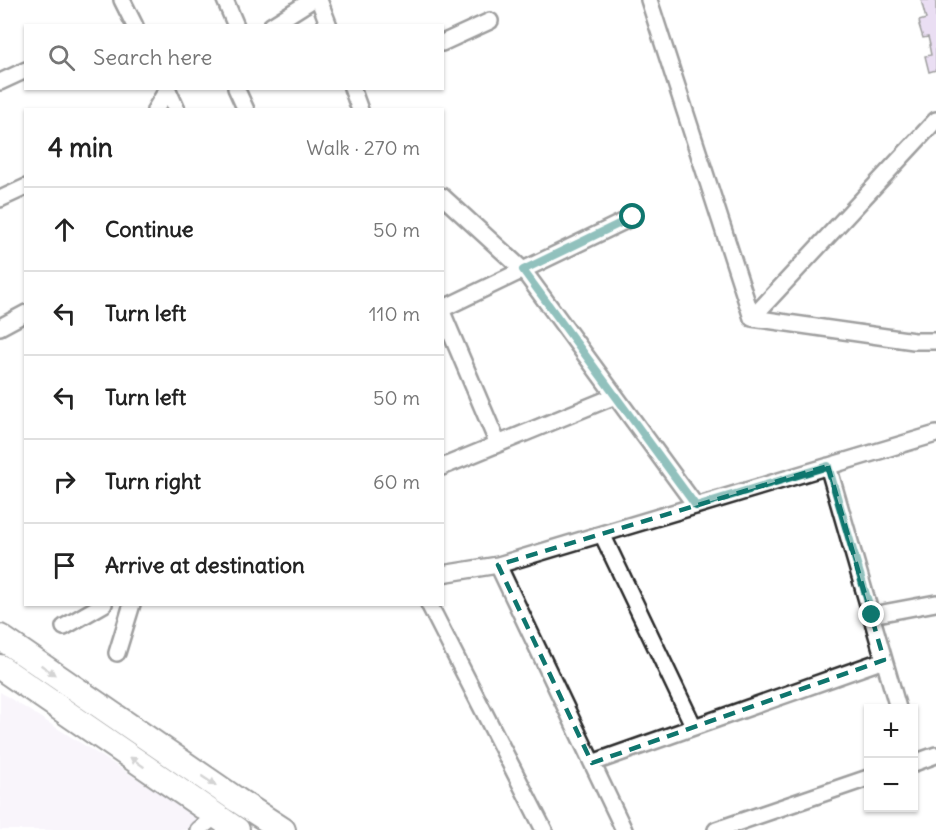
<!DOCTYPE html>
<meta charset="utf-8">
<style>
:root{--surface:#fff;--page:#f6f6f6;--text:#222;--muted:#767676;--line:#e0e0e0}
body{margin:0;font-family:Delius,sans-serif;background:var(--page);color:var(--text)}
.controls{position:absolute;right:18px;bottom:18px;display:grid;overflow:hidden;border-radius:0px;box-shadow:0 2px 4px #0004}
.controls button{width:54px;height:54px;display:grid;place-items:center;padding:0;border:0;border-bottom:2px solid var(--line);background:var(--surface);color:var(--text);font:30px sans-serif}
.stop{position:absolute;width:18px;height:18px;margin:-14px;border:4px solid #0f766e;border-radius:50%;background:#fff}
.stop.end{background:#0f766e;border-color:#fff;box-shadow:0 2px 6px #0008}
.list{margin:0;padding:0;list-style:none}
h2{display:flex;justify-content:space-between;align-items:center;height:78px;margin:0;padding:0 24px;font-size:26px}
h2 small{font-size:20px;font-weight:400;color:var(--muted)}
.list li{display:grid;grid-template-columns:39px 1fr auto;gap:18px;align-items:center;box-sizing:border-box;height:84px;padding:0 24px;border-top:2px solid var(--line)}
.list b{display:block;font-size:22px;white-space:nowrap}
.list em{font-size:20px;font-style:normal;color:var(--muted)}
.icon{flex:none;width:33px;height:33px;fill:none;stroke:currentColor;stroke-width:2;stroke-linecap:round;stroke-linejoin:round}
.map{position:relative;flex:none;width:936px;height:830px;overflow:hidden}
.search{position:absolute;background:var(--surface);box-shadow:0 2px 4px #0004;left:24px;top:24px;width:420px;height:66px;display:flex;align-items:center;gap:15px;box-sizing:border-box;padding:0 21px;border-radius:0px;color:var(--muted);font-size:22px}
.panel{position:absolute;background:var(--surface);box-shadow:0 2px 4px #0004;left:24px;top:108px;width:420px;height:498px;border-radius:0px}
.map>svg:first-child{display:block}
</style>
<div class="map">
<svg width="936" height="830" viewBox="0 0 936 830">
<rect width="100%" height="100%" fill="#fff"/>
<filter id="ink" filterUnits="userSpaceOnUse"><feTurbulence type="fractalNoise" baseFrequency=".0167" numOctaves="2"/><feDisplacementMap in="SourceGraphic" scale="12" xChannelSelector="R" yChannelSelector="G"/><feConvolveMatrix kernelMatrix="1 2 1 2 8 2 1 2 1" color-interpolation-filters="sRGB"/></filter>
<g filter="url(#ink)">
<path fill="#f1e9f7" d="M0,692L218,830H0Z"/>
<path fill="#d1b7e5" stroke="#2b2b2b" stroke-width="1.5" d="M921,0H936V70L929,72L925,56L931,55L929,45H930L928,37L923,38L919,25H920L919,21L926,19Z"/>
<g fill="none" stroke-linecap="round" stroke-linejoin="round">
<g stroke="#2b2b2b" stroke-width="20">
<path id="minor" d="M122,0L135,26
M225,0L236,26
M319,0L329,26
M649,0L752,318L936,120
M271,26L312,0
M442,43L490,21
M0,82L26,70
M167,88L177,110
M236,88L246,110
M352,88L360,110
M155,110L168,88
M442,196L523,270L696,506
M0,199L26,187
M442,309L633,217
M442,312L498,444
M752,318L914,341H936
M0,327L26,313
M828,466L898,708
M442,467L615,396
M602,534L694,727
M498,565L624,830
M442,574L498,565L936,434
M429,604L544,830
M872,615L936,603
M64,627L104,604
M117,653L132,604
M592,763L884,660
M914,763L936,755
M198,830L216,816
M716,830L868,778"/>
</g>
<g stroke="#2b2b2b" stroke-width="28">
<path id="primary" d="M0,637L237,800L283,830
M0,667L237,830"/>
</g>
<use href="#minor" stroke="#fff" stroke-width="15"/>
<use href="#primary" stroke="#fff" stroke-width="24"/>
</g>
<defs><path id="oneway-solid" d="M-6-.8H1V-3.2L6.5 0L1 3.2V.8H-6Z" transform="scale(1.5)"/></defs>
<g fill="#a0a0a0">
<use href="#oneway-solid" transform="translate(48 670) rotate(35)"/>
<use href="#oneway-solid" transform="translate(137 762) rotate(-145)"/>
<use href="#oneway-solid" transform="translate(209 781) rotate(34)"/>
</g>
</g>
<g fill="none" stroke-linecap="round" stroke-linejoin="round" filter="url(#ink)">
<path stroke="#0f766e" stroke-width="8" d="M633,217L523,270L696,506L828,466L872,615"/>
</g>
<path d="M0 0H936V830H0ZM828,466L884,660L592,763L498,565Z" fill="#fff" fill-opacity=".55" fill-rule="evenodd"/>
<path fill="none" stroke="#0f766e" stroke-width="4.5" stroke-dasharray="12 8" stroke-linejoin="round" d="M828,466L884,660L592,763L498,565Z"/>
</svg>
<div class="controls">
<button>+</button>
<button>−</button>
</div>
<div class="stop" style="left:633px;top:217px"></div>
<div class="stop end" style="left:872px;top:615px"></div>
<div class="search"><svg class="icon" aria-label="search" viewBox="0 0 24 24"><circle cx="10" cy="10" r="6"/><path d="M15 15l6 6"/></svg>Search here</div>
<section class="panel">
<h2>4 min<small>Walk · 270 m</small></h2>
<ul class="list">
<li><svg class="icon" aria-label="ahead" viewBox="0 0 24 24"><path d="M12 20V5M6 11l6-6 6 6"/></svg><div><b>Continue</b></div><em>50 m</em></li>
<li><svg class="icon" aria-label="left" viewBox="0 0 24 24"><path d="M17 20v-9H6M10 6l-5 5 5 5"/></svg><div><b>Turn left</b></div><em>110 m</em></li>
<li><svg class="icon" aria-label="left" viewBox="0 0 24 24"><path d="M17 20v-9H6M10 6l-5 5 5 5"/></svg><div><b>Turn left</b></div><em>50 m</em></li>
<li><svg class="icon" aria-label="right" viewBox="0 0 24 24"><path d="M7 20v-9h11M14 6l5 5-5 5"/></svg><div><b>Turn right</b></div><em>60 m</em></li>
<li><svg class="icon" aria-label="arrive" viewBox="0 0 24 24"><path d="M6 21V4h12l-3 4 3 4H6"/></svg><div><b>Arrive at destination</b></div></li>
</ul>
</section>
</div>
